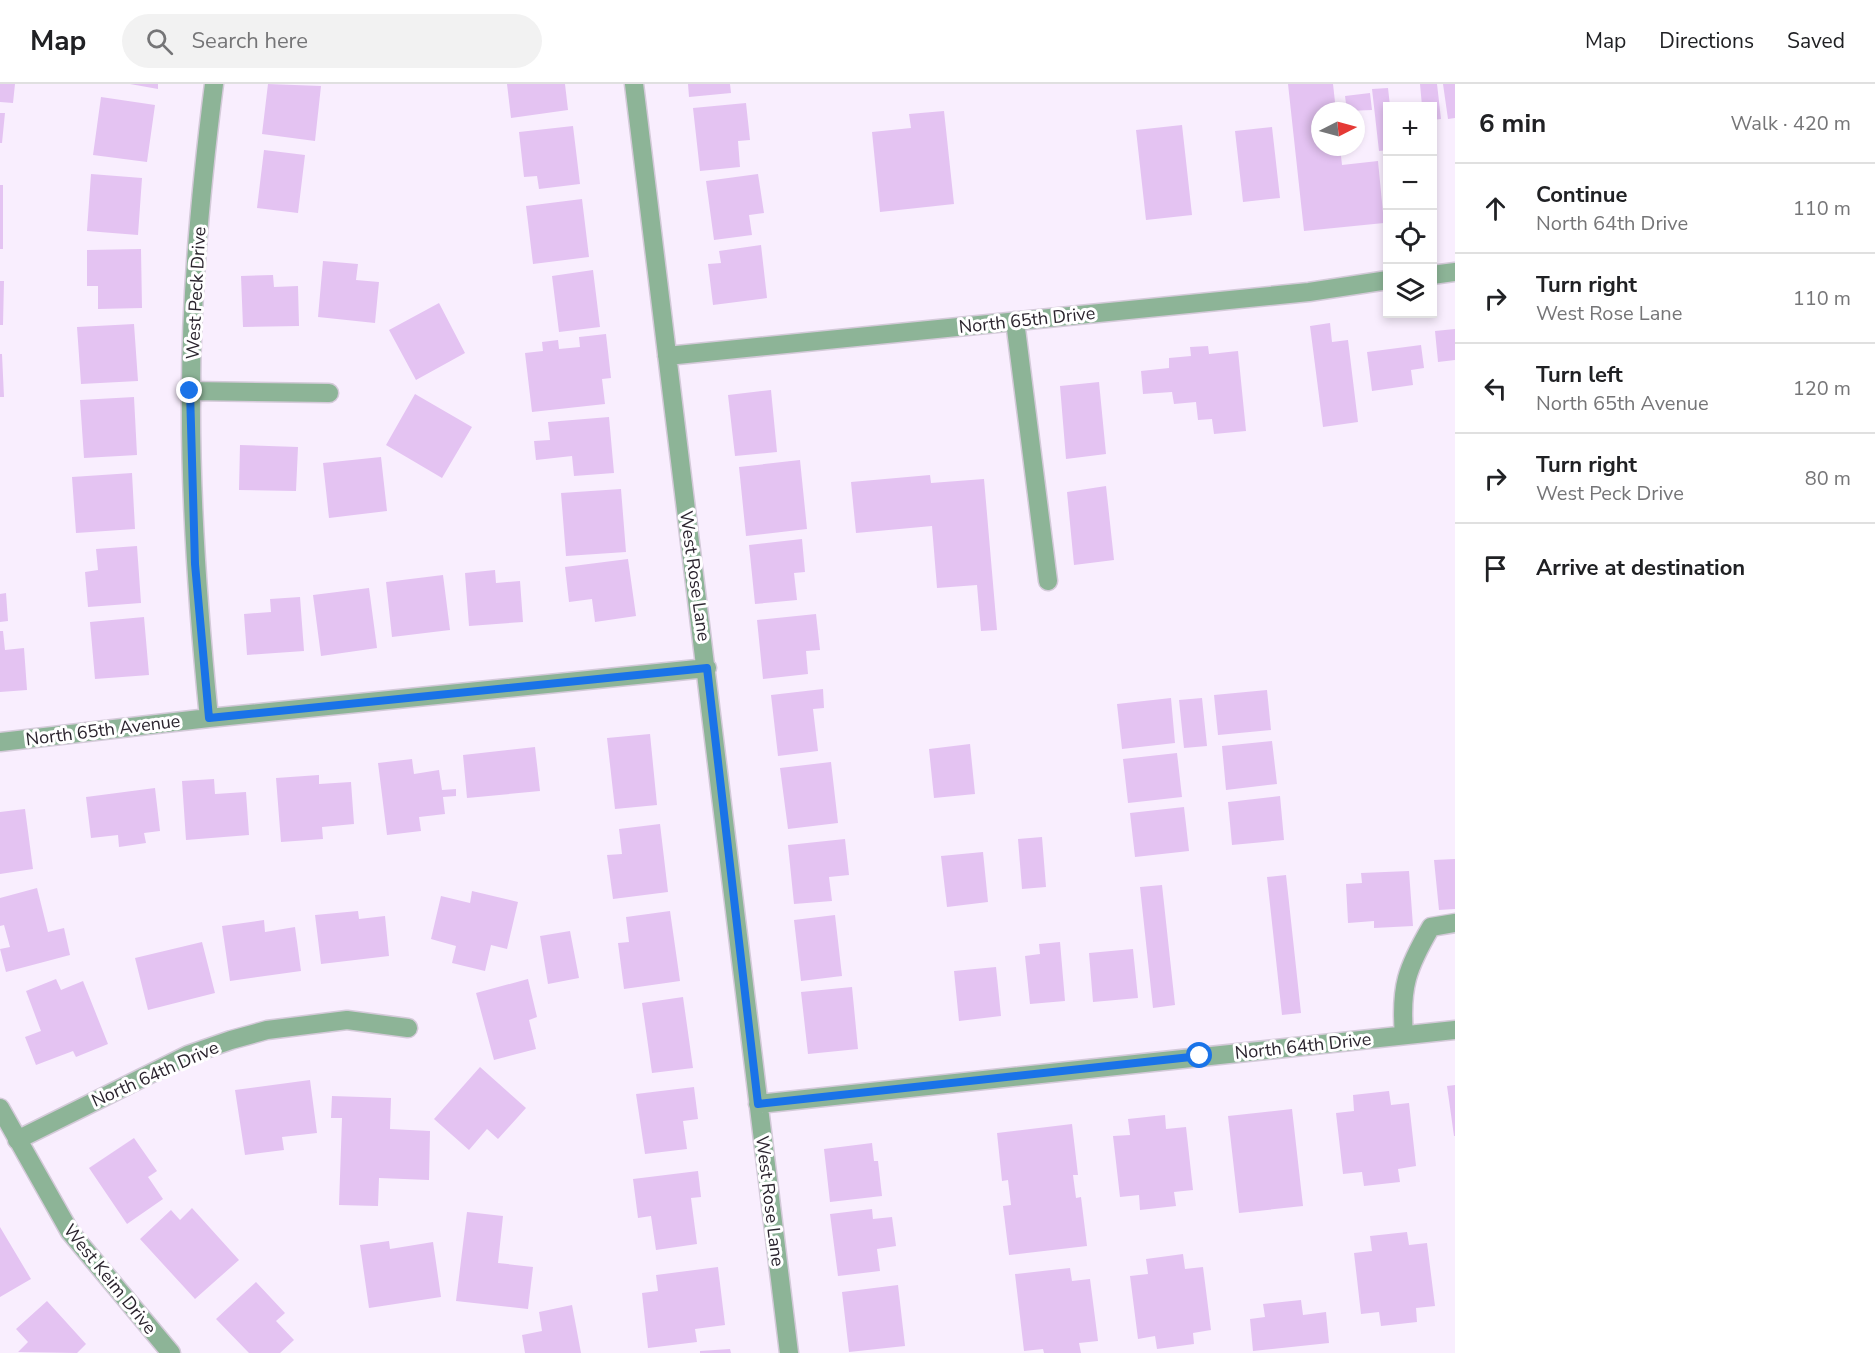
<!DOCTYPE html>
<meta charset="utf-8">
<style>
:root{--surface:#fff;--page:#f2f2f2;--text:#202124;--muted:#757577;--line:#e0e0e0}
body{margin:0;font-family:"Nunito Sans",sans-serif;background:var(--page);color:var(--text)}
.controls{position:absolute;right:18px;top:18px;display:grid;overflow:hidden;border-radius:0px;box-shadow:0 3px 9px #0003}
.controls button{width:54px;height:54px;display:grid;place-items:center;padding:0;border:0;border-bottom:2px solid var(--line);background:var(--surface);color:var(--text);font:30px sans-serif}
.compass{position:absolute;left:1311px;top:18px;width:54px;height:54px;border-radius:50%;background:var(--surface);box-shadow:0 3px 9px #0003;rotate:84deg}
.stop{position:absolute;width:18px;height:18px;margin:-14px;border:4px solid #1a73e8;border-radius:50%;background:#fff}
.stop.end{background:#1a73e8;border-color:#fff;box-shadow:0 2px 6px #0008}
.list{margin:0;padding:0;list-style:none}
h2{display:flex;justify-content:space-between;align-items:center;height:78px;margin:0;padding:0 24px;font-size:26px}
h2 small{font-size:20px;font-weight:400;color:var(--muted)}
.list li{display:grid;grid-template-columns:39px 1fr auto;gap:18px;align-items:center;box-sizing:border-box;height:90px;padding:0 24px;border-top:2px solid var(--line)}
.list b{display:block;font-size:22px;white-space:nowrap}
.list p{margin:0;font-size:20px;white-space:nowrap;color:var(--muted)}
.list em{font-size:20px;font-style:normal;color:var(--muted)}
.icon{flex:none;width:33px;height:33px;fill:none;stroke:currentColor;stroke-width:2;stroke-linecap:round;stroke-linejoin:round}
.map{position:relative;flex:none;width:1455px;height:1269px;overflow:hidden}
header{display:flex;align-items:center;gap:36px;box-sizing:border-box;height:84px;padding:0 30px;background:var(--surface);border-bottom:2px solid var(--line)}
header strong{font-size:28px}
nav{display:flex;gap:33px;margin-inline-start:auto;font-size:21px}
.search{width:420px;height:54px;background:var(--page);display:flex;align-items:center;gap:15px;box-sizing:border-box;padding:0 21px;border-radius:33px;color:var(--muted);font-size:22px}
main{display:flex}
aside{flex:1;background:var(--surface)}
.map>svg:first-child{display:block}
</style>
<header>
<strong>Map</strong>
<div class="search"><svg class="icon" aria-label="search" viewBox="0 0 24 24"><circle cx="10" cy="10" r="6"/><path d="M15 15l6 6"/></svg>Search here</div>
<nav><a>Map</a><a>Directions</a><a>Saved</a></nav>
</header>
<main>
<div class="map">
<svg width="1455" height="1269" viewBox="0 0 1455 1269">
<rect width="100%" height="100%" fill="#f9eefe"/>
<path fill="#e4c3f2" d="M0,0H15L13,19L0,18Z
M130,0H158V5Z
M268,0L321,2L315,57L262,50Z
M507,0H565L568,26L511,34Z
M688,0H730L731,9L689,13Z
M1288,0H1333L1336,27H1320V63H1340L1342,81L1378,77L1384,139L1304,147Z
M1420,0H1437L1441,35L1432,36V22H1422Z
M1443,0H1455V34L1448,35Z
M1388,4L1390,22H1388V66L1379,67L1372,5Z
M1370,9L1372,26L1347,27L1345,12Z
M101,13L155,21L147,78L93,71Z
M746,19L750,56L738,57L740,83L700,87L693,24Z
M944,27L954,120L880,128L872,48L911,44L909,30Z
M0,29H5L2,59H0Z
M1182,41L1192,131L1146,136L1136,46Z
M573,42L580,100L539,105L537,92L524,93L519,48Z
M1272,43L1280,114L1243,118L1235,47Z
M264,66L305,71L298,129L257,124Z
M1383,78H1388V106H1386Z
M91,90L142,94L138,151L87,147Z
M758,90L764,129L749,131L752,151L714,156L706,97Z
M0,101H3V165H0Z
M582,115L589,173L533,180L526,122Z
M761,161L767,214L713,221L708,180L721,179L719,167Z
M141,165L142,224L98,225V202H87V166Z
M323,177L358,180L356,196L379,198L375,239L318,233Z
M593,186L600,243L559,248L552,192Z
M273,191L274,203L298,202L299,242L243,243L241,192Z
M0,197H4L3,241H0Z
M439,219L465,269L416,296L389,246Z
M1330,239L1332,258L1348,256L1358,338L1323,343L1310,242Z
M134,240L138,297L81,300L77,243Z
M1455,245V276L1438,278L1435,247Z
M606,250L611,294L602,295L605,320L532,328L525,269L543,267L542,258L558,256L559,265L580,263L579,253Z
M1421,261L1424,284L1411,286L1413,301L1372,307L1367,268Z
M1208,262L1209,270L1238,267L1246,347L1214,350L1212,335L1198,336L1196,318L1174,320L1172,308L1143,310L1141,287L1169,284V274L1191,272L1190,263Z
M0,270H2L4,313H0Z
M1099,298L1106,370L1066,375L1060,302Z
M771,306L777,368L735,372L728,311Z
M415,310L472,343L442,394L386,361Z
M134,313L137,371L84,374L80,316Z
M609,333L614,389L574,392L572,372L536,376L534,357L550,356L548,338Z
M240,361L298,363L296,407L239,406Z
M381,373L387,427L329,434L323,379Z
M800,376L807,445L746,452L739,383Z
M132,389L135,445L76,449L72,393Z
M930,391L931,399L984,395L997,546L981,547L977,501L937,504L932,442L856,449L851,398Z
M1106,402L1114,476L1074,481L1067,408Z
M621,405L626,468L566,472L561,409Z
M802,455L805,488L794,489L797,516L755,520L749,461Z
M137,462L141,519L88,523L85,488L98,486L96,465Z
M628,475L636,532L595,538L592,515L569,518L565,483Z
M495,486L496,499L520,497L523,538L469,542L465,489Z
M443,491L450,546L392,553L386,498Z
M369,504L377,564L321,572L313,511Z
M6,509L8,537L0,538V510Z
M300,513L304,567L247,571L244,530L271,528L270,515Z
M816,530L820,566L806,567L808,590L763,595L757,536Z
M144,533L149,591L95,595L90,538Z
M0,547H3L5,566L24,564L27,606L0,608Z
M823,605L824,624L813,625L818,667L778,672L771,611Z
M1267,606L1271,646L1218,651L1214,611Z
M1171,614L1175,659L1122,665L1117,620Z
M1202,614L1207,662L1184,664L1179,616Z
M650,650L657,721L615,725L607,654Z
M1272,657L1277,700L1226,706L1222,662Z
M970,660L975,710L934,714L929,665Z
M535,663L540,707L467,714L463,671Z
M1177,669L1182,713L1128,719L1123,675Z
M412,675L414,690L439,686L442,706L456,705V712L443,713L445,730L419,733L421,747L387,751L378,679Z
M831,678L838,739L788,745L780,684Z
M319,691V700L351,698L354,740L322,743L323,755L281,758L276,694Z
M214,695L215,710L246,708L249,751L186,756L182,697Z
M155,704L160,747L144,749L146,759L119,763L118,751L91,754L86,713Z
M1280,712L1284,756L1232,761L1228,718Z
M1184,723L1189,767L1135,773L1130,729Z
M25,725L33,785L0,790V728Z
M660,740L668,808L613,815L607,771L622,770L619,745Z
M1042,753L1046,803L1022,805L1018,755Z
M845,755L849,791L829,793L832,817L794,820L788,761Z
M983,768L988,818L947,823L941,772Z
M1455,775V825L1439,826L1434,776Z
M1409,787L1413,842L1374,844V837L1348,839L1346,800L1362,799L1361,789Z
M1286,791L1301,929L1282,931L1267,793Z
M1162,801L1175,921L1153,924L1140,803Z
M37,804L48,848L64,844L70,871L6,888L0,865L10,863L4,841L0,842V814Z
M472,807L518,818L507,865L491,861L485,887L452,879L456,862L431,855L441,812L470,819Z
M358,827L359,835L385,832L389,872L321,880L315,831Z
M670,827L680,897L624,905L618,859L629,858L626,833Z
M835,831L842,892L801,897L794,836Z
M264,836L265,848L295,843L301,887L230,897L222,842Z
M570,847L579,894L548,900L540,852Z
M202,858L215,909L148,926L135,874Z
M1060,858L1065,917L1030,920L1025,872L1040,870L1039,860Z
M1133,865L1138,914L1093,918L1089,869Z
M996,883L1001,932L959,937L954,887Z
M56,895L61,906L83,897L108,960L76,973L73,967L36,981L25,953L41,947L26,907Z
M528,895L537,933L529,936L536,965L494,976L476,909Z
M852,903L858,965L808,970L801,908Z
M683,913L693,984L652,989L642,919Z
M480,983L526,1024L498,1055L487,1045L469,1066L434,1035Z
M310,996L317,1049L282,1053L284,1066L245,1071L235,1006Z
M1455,1001V1052H1454L1447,1002Z
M694,1003L698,1035L683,1037L687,1065L645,1070L636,1010Z
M1389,1007L1391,1021L1409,1019L1416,1082L1398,1085L1400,1098L1364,1102L1362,1088L1343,1090L1336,1029L1354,1027L1353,1011Z
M332,1012L391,1014L390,1045L430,1047L429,1096L379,1094L378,1122L339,1121L342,1034H331Z
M1292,1025L1303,1122L1239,1129L1228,1032Z
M1165,1031L1166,1045L1186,1043L1193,1106L1174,1108L1176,1122L1140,1126L1139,1111L1120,1113L1113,1052L1130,1051L1128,1035Z
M1072,1040L1078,1091H1073L1076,1114L1081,1113L1087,1162L1009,1171L1003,1122L1011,1121L1008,1096L1002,1097L997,1049Z
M134,1054L157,1087L148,1093L163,1115L127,1140L89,1084Z
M872,1059L874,1077H878L882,1112L830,1118L824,1065Z
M698,1087L701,1113L691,1114L697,1160L656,1166L651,1132L638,1134L633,1095Z
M192,1124L239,1176L195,1215L140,1155L171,1126L180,1136Z
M872,1125L873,1135L892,1133L896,1162L877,1165L880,1187L838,1192L830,1130Z
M467,1128L503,1132L498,1179L533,1183L528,1225L456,1217Z
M0,1143L31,1195L0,1213Z
M1407,1148L1409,1161L1427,1159L1435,1222L1416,1224L1417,1238L1381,1242L1379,1228L1361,1230L1354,1169L1372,1167L1370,1152Z
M389,1157L390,1165L433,1158L441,1213L369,1224L360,1161Z
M1183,1170L1185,1185L1203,1183L1211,1246L1193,1249L1194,1260L1157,1265L1155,1252L1138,1255L1130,1192L1148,1190L1146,1175Z
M718,1183L725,1241L695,1245L697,1258L648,1264L642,1209L658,1207L656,1191Z
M1070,1184L1072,1197L1090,1195L1098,1257L1079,1259L1081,1269H1044L1043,1265L1024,1267L1015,1190Z
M256,1198L285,1229L276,1237L294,1256L280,1269H249L216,1235Z
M898,1201L905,1262L849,1268L842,1208Z
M1301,1216L1303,1231L1326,1228L1329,1259L1253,1267L1250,1235L1265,1233L1263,1220Z
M47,1217L86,1260L77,1269L18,1268L28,1258L16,1245Z
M572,1221L581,1269H525L522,1251L542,1247L539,1228Z
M730,1265L731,1269H700V1267Z"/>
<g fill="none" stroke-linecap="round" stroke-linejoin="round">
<g stroke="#d4cad9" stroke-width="21">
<path id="minor" d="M634,0L789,1269
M1432,191L1455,188
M1015,237L1048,497
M667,272L1309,208L1388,196
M191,307L329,309
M209,634C198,525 190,417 191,308C191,205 201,102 214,0
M0,658L209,634L707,584
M1404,951C1400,903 1407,884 1431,843L1455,839
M758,1020L1455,946
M0,1024L70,1148L171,1269
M17,1056L188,971L231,956L267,946L347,936L408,944"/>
</g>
<use href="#minor" stroke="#8db497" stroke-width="18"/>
</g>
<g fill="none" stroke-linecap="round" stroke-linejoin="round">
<path stroke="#1a73e8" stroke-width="8" d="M190,307L195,480L209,634L707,584L758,1020L1200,972"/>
</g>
<g text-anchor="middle" stroke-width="6" stroke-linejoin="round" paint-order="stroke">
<g font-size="18" fill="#2b242e" stroke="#fff">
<text transform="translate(196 209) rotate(-87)" y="6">West Peck Drive</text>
<text transform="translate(1027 236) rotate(-6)" y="6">North 65th Drive</text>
<text transform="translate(695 492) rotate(82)" y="6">West Rose Lane</text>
<text transform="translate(103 646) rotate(-7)" y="6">North 65th Avenue</text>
<text transform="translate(1303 962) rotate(-6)" y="6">North 64th Drive</text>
<text transform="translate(155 990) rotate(-24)" y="6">North 64th Drive</text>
<text transform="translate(770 1117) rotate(83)" y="6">West Rose Lane</text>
<text transform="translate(110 1195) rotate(51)" y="6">West Keim Drive</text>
</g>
</g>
</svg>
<div class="controls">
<button>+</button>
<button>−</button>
<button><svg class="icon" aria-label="locate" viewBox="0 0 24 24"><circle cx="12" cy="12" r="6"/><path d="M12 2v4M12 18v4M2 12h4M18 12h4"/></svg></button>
<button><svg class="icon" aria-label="layers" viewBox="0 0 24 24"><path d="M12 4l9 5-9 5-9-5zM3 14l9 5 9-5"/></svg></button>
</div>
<svg class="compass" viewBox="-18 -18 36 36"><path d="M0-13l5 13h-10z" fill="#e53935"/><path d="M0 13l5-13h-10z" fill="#757577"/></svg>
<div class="stop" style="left:1200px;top:972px"></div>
<div class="stop end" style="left:190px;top:307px"></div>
</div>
<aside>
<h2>6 min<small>Walk · 420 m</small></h2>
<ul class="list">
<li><svg class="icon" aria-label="ahead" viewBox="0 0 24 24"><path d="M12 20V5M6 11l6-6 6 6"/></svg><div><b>Continue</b><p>North 64th Drive</p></div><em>110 m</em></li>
<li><svg class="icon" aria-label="right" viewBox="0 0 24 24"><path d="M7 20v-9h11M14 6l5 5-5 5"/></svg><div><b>Turn right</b><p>West Rose Lane</p></div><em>110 m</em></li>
<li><svg class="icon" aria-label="left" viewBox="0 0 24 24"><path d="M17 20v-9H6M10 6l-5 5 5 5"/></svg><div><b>Turn left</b><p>North 65th Avenue</p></div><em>120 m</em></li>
<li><svg class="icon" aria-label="right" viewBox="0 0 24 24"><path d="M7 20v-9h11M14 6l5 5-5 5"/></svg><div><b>Turn right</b><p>West Peck Drive</p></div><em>80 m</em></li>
<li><svg class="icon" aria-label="arrive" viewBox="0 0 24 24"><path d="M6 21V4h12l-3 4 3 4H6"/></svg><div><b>Arrive at destination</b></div></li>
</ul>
</aside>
</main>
